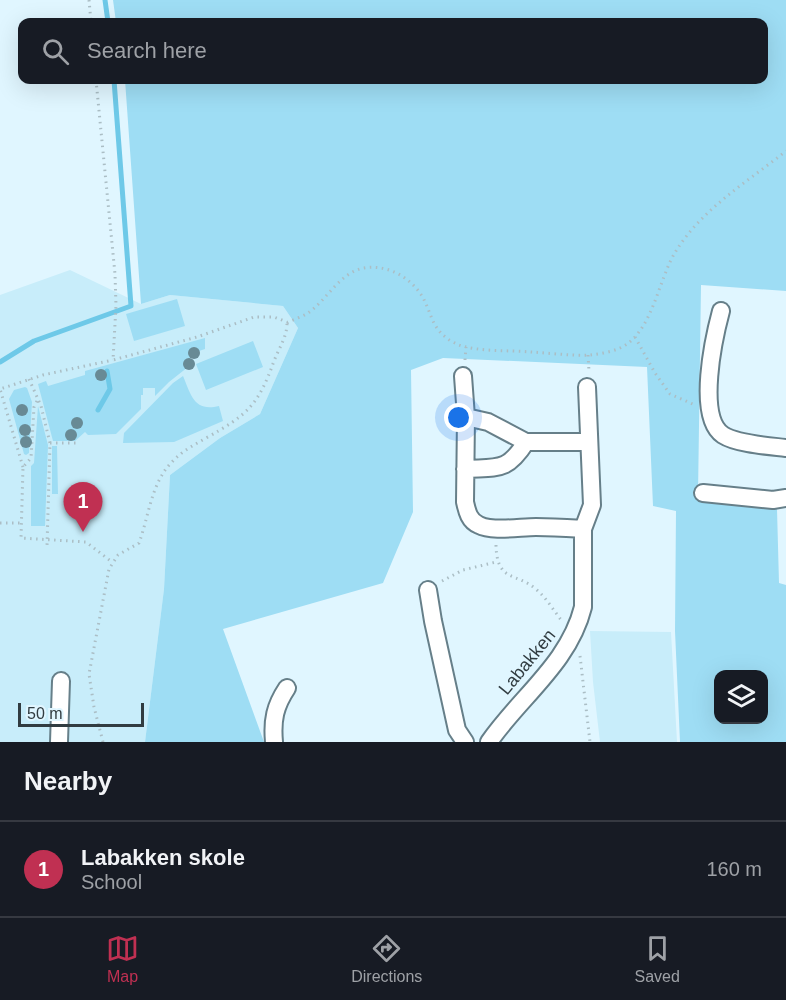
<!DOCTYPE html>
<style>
:root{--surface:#171b24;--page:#20242c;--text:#f1f3f6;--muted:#9ea1a6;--line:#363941;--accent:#c03052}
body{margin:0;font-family:Arial,sans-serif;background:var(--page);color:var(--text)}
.controls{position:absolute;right:18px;bottom:18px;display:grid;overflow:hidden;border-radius:12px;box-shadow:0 6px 24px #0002}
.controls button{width:54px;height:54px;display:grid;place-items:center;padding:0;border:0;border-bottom:2px solid var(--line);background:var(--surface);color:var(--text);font:30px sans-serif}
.scale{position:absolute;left:18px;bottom:15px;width:126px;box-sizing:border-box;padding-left:6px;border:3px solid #313c41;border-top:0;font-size:16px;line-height:21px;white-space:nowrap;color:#313c41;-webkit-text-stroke:4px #e0f6ff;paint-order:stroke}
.you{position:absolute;left:459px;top:418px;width:21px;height:21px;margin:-15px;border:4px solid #fff;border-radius:50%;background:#1a73e8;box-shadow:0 0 0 9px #1a73e833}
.badge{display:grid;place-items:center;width:39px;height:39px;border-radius:50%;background:var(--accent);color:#fff;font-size:20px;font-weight:700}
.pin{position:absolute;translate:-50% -50px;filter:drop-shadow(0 2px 3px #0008)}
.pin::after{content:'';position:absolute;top:32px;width:21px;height:18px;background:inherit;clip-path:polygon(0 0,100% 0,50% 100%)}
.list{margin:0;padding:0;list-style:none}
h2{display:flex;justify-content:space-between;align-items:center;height:78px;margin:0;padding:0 24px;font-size:26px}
h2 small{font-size:20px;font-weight:400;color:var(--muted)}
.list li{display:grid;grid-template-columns:39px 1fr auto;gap:18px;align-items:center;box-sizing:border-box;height:96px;padding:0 24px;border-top:2px solid var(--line)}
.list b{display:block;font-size:22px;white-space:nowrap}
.list p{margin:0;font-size:20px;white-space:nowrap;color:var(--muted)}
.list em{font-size:20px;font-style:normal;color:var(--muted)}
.icon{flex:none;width:33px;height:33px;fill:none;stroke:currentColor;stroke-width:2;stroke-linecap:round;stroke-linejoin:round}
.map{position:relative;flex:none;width:786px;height:742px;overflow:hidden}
.search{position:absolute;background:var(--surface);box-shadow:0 6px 24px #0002;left:18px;right:18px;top:18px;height:66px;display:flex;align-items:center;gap:15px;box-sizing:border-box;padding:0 21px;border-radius:12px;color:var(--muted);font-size:22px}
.sheet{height:174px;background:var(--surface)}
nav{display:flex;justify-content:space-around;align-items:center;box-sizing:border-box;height:84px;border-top:2px solid var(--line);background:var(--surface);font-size:16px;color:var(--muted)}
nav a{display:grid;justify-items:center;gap:3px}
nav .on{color:var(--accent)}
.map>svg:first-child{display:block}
</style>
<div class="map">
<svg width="786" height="742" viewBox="0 0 786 742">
<rect width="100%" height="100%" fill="#e0f6ff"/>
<path fill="#c8edfa" d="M70,270L141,304L170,295L283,306L298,328L260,414L220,438L170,475L164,589L145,742H0V295Z
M590,631L671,632L677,742H600L593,682Z"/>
<path fill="#9eddf4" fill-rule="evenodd" d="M113,0H786V291L701,285L698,495L777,509L779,583L786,585V742H680L675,631L676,511L653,506L647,367L443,358L411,370L413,512L383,583L223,629L264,742H145L164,589L170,475L220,438L260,414L298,328L283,306L170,295L141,304L125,80H764V22H116ZM718,674H764V720H718Z
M177,299L185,326L134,341L126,314Z
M205,338V349C194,352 190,355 188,367L169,382L155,396V388H143V395H141V409L116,434L88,435L85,432L75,441H53L38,384L46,381L48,386L85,375V371Z
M253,341L263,367L206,390L196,364Z
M183,376C191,395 194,412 219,406L223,421L174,442L123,443L124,433L173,383Z
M25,387L27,388L32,402L29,453L26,455L24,454L9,399L14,390Z
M38,406L48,445L45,526H31V466L34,463Z
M52,446H57L58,494H52Z"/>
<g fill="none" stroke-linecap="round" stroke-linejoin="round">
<path stroke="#6ec9e8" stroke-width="5" d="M105,0L108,22
M0,362L34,341L131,306L114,80
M98,410L110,389L107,371"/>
<g stroke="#667f89" stroke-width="20">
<path id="minor" d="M721,311C714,337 696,417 723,435C737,444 769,446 786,448
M463,376L466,417L465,502C467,511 469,521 479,525C492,532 520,527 536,527C552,527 567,528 583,529
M466,417L488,422L526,442
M465,469C498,467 507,472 526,442H588
M703,493L773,500L786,498
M428,590L433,621L457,730L465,742
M59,742L61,681
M274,742C272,720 275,706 287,688
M489,742C521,696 569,663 583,607V529L592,505L587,387"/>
</g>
<path stroke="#abbec5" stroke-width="3" stroke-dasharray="1.5 4.5" stroke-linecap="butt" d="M89,0L91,22
M96,80L115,274L116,306L113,360L197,337L254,317H274L287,322
M287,323C294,319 302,317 308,313C327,300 340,272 364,268C387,264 410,277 422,296C431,311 431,327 447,338C450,341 455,343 459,345C480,352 508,350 531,352C550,353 571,356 590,355C600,354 611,352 620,348C653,333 658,279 676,251C702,209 747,182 786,151
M635,337L655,373L670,394L695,405
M588,355L589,371
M465,360L466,347
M29,379L41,406L50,443L47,546
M37,401L34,407L31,458L23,467L21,538L86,542L112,562
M50,443H76
M23,467L0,389L43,375L113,360
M0,523H22
M496,545C497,584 517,571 538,591C547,599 554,611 562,621
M442,581L463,570L496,562
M580,656L590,742
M103,742L94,707L89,674L109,569L118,555L139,543C149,516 151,483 172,462C182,451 194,445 206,438C247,415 258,406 274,361C279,348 287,337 287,323"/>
<use href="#minor" stroke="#fff" stroke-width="16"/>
</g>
<g fill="#688a95">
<circle cx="194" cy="353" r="6"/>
<circle cx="189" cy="364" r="6"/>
<circle cx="101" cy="375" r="6"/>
<circle cx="22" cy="410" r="6"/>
<circle cx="77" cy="423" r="6"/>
<circle cx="25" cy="430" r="6"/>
<circle cx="71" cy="435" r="6"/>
<circle cx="26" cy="442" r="6"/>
</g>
<g text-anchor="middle" stroke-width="5" stroke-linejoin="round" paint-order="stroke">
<g font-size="18" fill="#313c41" stroke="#e0f6ff">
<text transform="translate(527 662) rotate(-51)" y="6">Labakken</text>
</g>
</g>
</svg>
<div class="controls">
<button><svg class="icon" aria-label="layers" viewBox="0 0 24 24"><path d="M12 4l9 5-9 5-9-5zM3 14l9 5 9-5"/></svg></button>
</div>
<div class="scale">50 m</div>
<div class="you"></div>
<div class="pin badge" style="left:83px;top:532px">1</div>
<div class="search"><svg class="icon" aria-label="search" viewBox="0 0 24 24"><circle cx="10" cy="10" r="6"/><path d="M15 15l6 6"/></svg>Search here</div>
</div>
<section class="sheet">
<h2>Nearby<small></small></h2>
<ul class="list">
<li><span class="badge">1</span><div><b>Labakken skole</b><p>School</p></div><em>160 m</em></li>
</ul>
</section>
<nav>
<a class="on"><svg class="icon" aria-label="map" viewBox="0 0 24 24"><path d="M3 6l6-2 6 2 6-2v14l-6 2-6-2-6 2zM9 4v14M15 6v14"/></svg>Map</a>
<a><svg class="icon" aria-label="directions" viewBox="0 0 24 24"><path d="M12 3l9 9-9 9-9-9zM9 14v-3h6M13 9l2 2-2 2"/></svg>Directions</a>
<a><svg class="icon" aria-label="saved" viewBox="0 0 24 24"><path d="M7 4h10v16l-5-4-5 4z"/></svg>Saved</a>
</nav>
